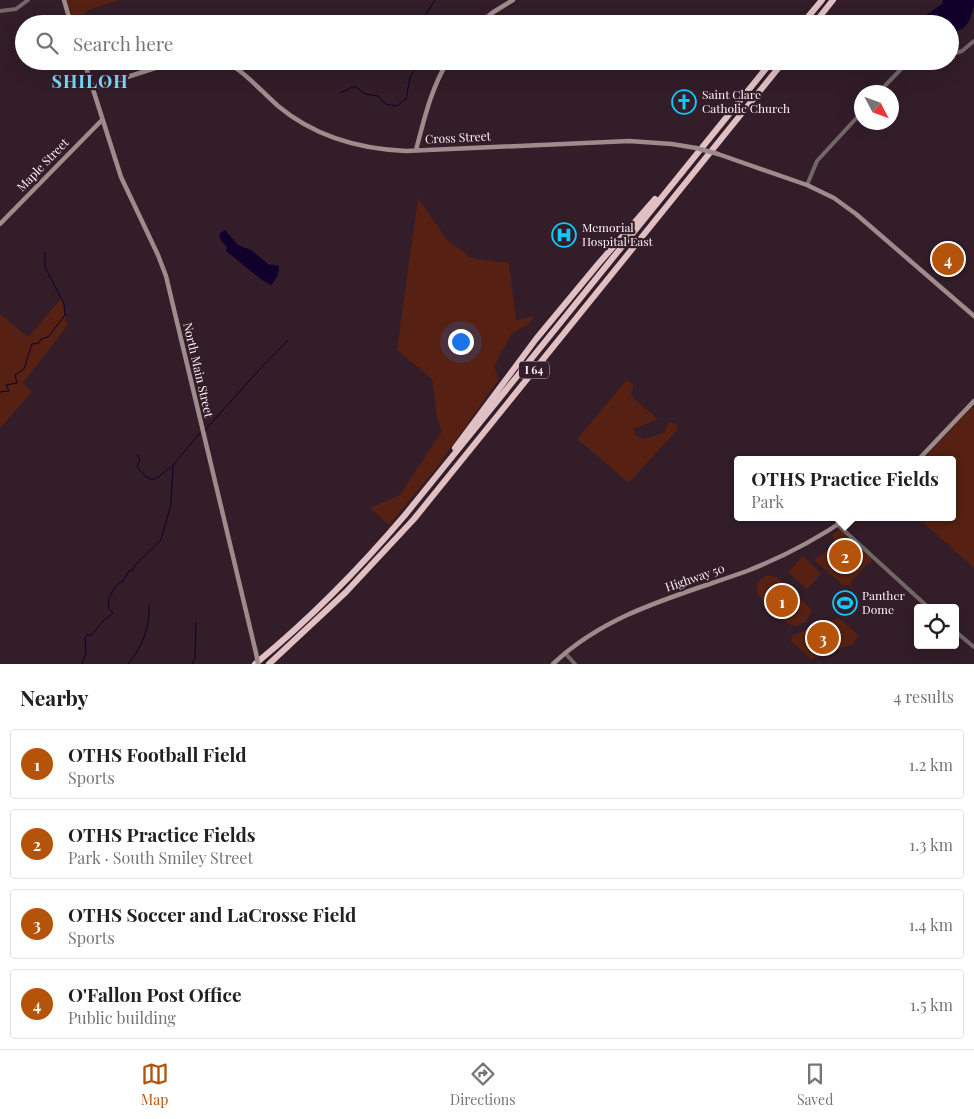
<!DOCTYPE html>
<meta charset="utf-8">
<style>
:root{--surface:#fff;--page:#f6f6f6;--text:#202124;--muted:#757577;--line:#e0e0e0;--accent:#b45309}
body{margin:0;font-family:"Playfair Display",serif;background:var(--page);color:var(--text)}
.controls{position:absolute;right:15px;bottom:15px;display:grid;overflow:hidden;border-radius:5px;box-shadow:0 5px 20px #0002}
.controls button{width:45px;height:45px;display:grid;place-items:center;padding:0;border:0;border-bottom:1px solid var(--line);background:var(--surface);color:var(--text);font:25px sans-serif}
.compass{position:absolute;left:854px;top:85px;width:45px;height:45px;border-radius:50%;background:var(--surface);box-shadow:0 5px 20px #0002;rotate:131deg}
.you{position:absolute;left:460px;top:341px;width:18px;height:18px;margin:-12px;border:4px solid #fff;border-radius:50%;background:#1a73e8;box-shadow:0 0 0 8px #1a73e833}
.badge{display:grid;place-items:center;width:32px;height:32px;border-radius:50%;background:var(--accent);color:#fff;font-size:16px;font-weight:700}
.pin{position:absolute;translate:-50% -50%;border:2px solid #fff;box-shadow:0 1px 5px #0006}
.popup{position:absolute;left:734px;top:456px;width:222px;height:65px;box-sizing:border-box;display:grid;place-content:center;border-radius:5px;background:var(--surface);filter:drop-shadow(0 1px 4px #0005);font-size:16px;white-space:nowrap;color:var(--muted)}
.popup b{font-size:19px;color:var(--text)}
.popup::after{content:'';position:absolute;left:50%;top:100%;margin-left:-10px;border:10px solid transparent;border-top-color:var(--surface)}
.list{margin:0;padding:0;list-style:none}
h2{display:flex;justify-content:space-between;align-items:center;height:65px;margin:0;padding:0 20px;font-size:21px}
h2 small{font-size:16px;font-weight:400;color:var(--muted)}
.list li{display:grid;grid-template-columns:32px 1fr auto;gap:15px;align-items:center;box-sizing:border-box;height:70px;margin:0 10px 10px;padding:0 10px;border:1px solid var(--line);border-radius:5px}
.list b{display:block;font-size:19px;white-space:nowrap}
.list p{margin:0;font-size:16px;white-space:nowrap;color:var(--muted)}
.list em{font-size:16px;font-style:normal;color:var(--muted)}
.icon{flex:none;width:28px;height:28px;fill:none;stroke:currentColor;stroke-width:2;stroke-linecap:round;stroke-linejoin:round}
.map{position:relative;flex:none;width:974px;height:664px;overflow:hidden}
.search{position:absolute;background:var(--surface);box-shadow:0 5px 20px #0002;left:15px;right:15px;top:15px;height:55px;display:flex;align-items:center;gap:12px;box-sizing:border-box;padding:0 18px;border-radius:28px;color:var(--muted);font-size:19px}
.sheet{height:385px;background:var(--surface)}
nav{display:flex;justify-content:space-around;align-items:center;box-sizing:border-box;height:70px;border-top:1px solid var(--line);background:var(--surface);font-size:14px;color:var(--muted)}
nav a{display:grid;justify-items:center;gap:2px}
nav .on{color:var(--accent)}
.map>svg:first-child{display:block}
</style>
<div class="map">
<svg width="974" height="664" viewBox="0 0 974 664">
<rect width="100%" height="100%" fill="#321d29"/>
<path fill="#562113" d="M67,0H119L89,10L74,21Z
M418,198L447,240L472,258L509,263L516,320L534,316L529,324L512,333L494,366L499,379L437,467L389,525L370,508L400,495L442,431L437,418L432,379L397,350Z
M62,298L67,326L23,383L32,392L0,428V314L28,337Z
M627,380L634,385L631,392L633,398L658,419L634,429L636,436L645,439L664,433L669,422L676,424L678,427L677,430L629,483L577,439Z
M972,407L974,409V568L917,517H952V460H922Z
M840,529L872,560L869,564L868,563L851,582L852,584L851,585H841L840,582L814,560L836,544V542L832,535Z
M803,556L821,574L807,589L788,572Z
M766,576H772L778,578L812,610L806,622L796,626C786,625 780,617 773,611C762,601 746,587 766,576Z
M839,618L858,635L853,644L811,659L791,641V638L793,635Z"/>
<path fill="#11002b" d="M943,0H974C974,13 967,35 950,31V24H913L942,4Z
M225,230L238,245L251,250L268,264L279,266C279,273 276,280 271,285L262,280L226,251L227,247C222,242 219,240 220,233Z"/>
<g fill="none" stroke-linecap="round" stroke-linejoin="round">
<path stroke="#11002b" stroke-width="1" d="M420,24V20L426,14L435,0
M340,93L355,86L365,94L378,96L385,104L397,106L406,99L410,77L421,61
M0,392L9,391L6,385L17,383L15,375L24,369L32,344L39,343L41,339L48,337L65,315L64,304L45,267V252
M205,430L258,371L288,340
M137,455L140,459L137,467C154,488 155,478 171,467
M82,664L86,654L85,638L87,635H92L102,622L113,613L108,608L109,602L108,600C112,593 115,584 123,581L129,571L133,570L135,565L161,540L171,504L173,465L200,433
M128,664C142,648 150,627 149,606
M192,664L195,659L196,623"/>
<path stroke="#736667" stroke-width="4" d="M0,11L16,9L28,0
M950,55L962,51L974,41
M879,92L902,68L911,61
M807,185L817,161L862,112
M838,525L929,608
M955,631L974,647
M565,653L575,664"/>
<path stroke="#9f8a8c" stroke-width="4.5" d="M64,0L71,24
M479,24L492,13L513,0
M84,61L121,177L158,255L166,276L256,653
M225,61C245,72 261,91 278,106C314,136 359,149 406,151L629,141L672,144L696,148
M93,88L177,61
M416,150C424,120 431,88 448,61
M718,154L807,185L834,198L856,214L974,316
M0,224L102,120
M918,460L974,401
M553,664C608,612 678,596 747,571C783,557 817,539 849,517"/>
<path stroke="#e1c0c3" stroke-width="6" d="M802,24L822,0
M814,24L833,0
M455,448L536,339L599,263L655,199
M255,664C310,619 359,569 405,515L772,61
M269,664L346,592L414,519L784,61"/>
<path stroke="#9f8a8c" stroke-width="4.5" d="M696,148L718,154
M256,653L258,664"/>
</g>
<defs>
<g id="church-ring" transform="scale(1.25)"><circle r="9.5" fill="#321d29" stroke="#0dcafa" stroke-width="1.5"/><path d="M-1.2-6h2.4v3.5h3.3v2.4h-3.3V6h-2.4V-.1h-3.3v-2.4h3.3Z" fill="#0dcafa"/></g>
<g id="hospital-ring" transform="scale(1.25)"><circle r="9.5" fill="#321d29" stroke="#0dcafa" stroke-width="1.5"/><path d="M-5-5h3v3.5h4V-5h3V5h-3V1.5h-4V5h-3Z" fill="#0dcafa"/></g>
<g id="stadium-ring" transform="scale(1.25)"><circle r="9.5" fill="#321d29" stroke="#0dcafa" stroke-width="1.5"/><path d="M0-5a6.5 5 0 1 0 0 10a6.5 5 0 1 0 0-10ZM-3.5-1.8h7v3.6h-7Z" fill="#0dcafa"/></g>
</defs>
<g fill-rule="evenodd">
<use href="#church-ring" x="684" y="102"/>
<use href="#hospital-ring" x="564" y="235"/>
<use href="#stadium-ring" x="845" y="603"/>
</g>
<g text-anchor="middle" stroke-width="4.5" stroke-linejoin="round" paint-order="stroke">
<rect fill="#321d29" stroke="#c2b1b9" stroke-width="1" x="519" y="361.5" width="30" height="17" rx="4"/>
<g font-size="11" font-weight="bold" fill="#fff0f7">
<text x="534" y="374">I 64</text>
</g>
<g font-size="12" fill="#fff0f7" stroke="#321d29" text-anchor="start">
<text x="702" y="99">Saint Clare<tspan x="702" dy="14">Catholic Church</tspan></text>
<text x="582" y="232">Memorial<tspan x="582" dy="14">Hospital East</tspan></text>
<text x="862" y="600">Panther<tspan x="862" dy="14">Dome</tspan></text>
</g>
<g font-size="12" fill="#fff0f7" stroke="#321d29">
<text transform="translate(458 138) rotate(-3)" y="4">Cross Street</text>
<text transform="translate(43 165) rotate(-46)" y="4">Maple Street</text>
<text transform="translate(198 370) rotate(77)" y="4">North Main Street</text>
<text transform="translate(695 578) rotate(-19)" y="4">Highway 50</text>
</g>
<g font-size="18" font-weight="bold" letter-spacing="1" fill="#7ad8f9" stroke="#321d29">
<text x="90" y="88">SHILOH</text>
</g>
</g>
</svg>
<div class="controls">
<button><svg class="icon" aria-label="locate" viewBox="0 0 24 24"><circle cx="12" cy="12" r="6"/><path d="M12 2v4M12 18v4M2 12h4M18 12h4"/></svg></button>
</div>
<svg class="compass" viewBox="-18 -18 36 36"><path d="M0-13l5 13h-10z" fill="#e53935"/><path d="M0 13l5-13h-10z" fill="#757577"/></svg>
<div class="you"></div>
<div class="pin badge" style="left:782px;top:601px">1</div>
<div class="pin badge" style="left:845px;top:556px">2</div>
<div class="popup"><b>OTHS Practice Fields</b>Park</div>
<div class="pin badge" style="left:823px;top:638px">3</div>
<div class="pin badge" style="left:948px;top:259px">4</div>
<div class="search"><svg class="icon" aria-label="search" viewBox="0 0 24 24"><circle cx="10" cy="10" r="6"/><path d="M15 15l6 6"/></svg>Search here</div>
</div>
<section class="sheet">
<h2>Nearby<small>4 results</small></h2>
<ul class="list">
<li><span class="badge">1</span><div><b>OTHS Football Field</b><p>Sports</p></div><em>1.2 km</em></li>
<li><span class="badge">2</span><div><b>OTHS Practice Fields</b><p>Park · South Smiley Street</p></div><em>1.3 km</em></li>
<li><span class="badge">3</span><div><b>OTHS Soccer and LaCrosse Field</b><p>Sports</p></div><em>1.4 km</em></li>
<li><span class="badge">4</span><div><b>O'Fallon Post Office</b><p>Public building</p></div><em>1.5 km</em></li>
</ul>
</section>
<nav>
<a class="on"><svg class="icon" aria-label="map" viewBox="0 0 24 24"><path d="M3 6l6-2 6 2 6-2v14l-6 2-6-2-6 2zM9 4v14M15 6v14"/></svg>Map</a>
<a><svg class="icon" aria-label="directions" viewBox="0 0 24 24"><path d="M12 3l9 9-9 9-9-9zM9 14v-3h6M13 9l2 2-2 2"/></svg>Directions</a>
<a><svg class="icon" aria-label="saved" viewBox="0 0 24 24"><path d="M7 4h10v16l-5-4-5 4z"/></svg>Saved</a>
</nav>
